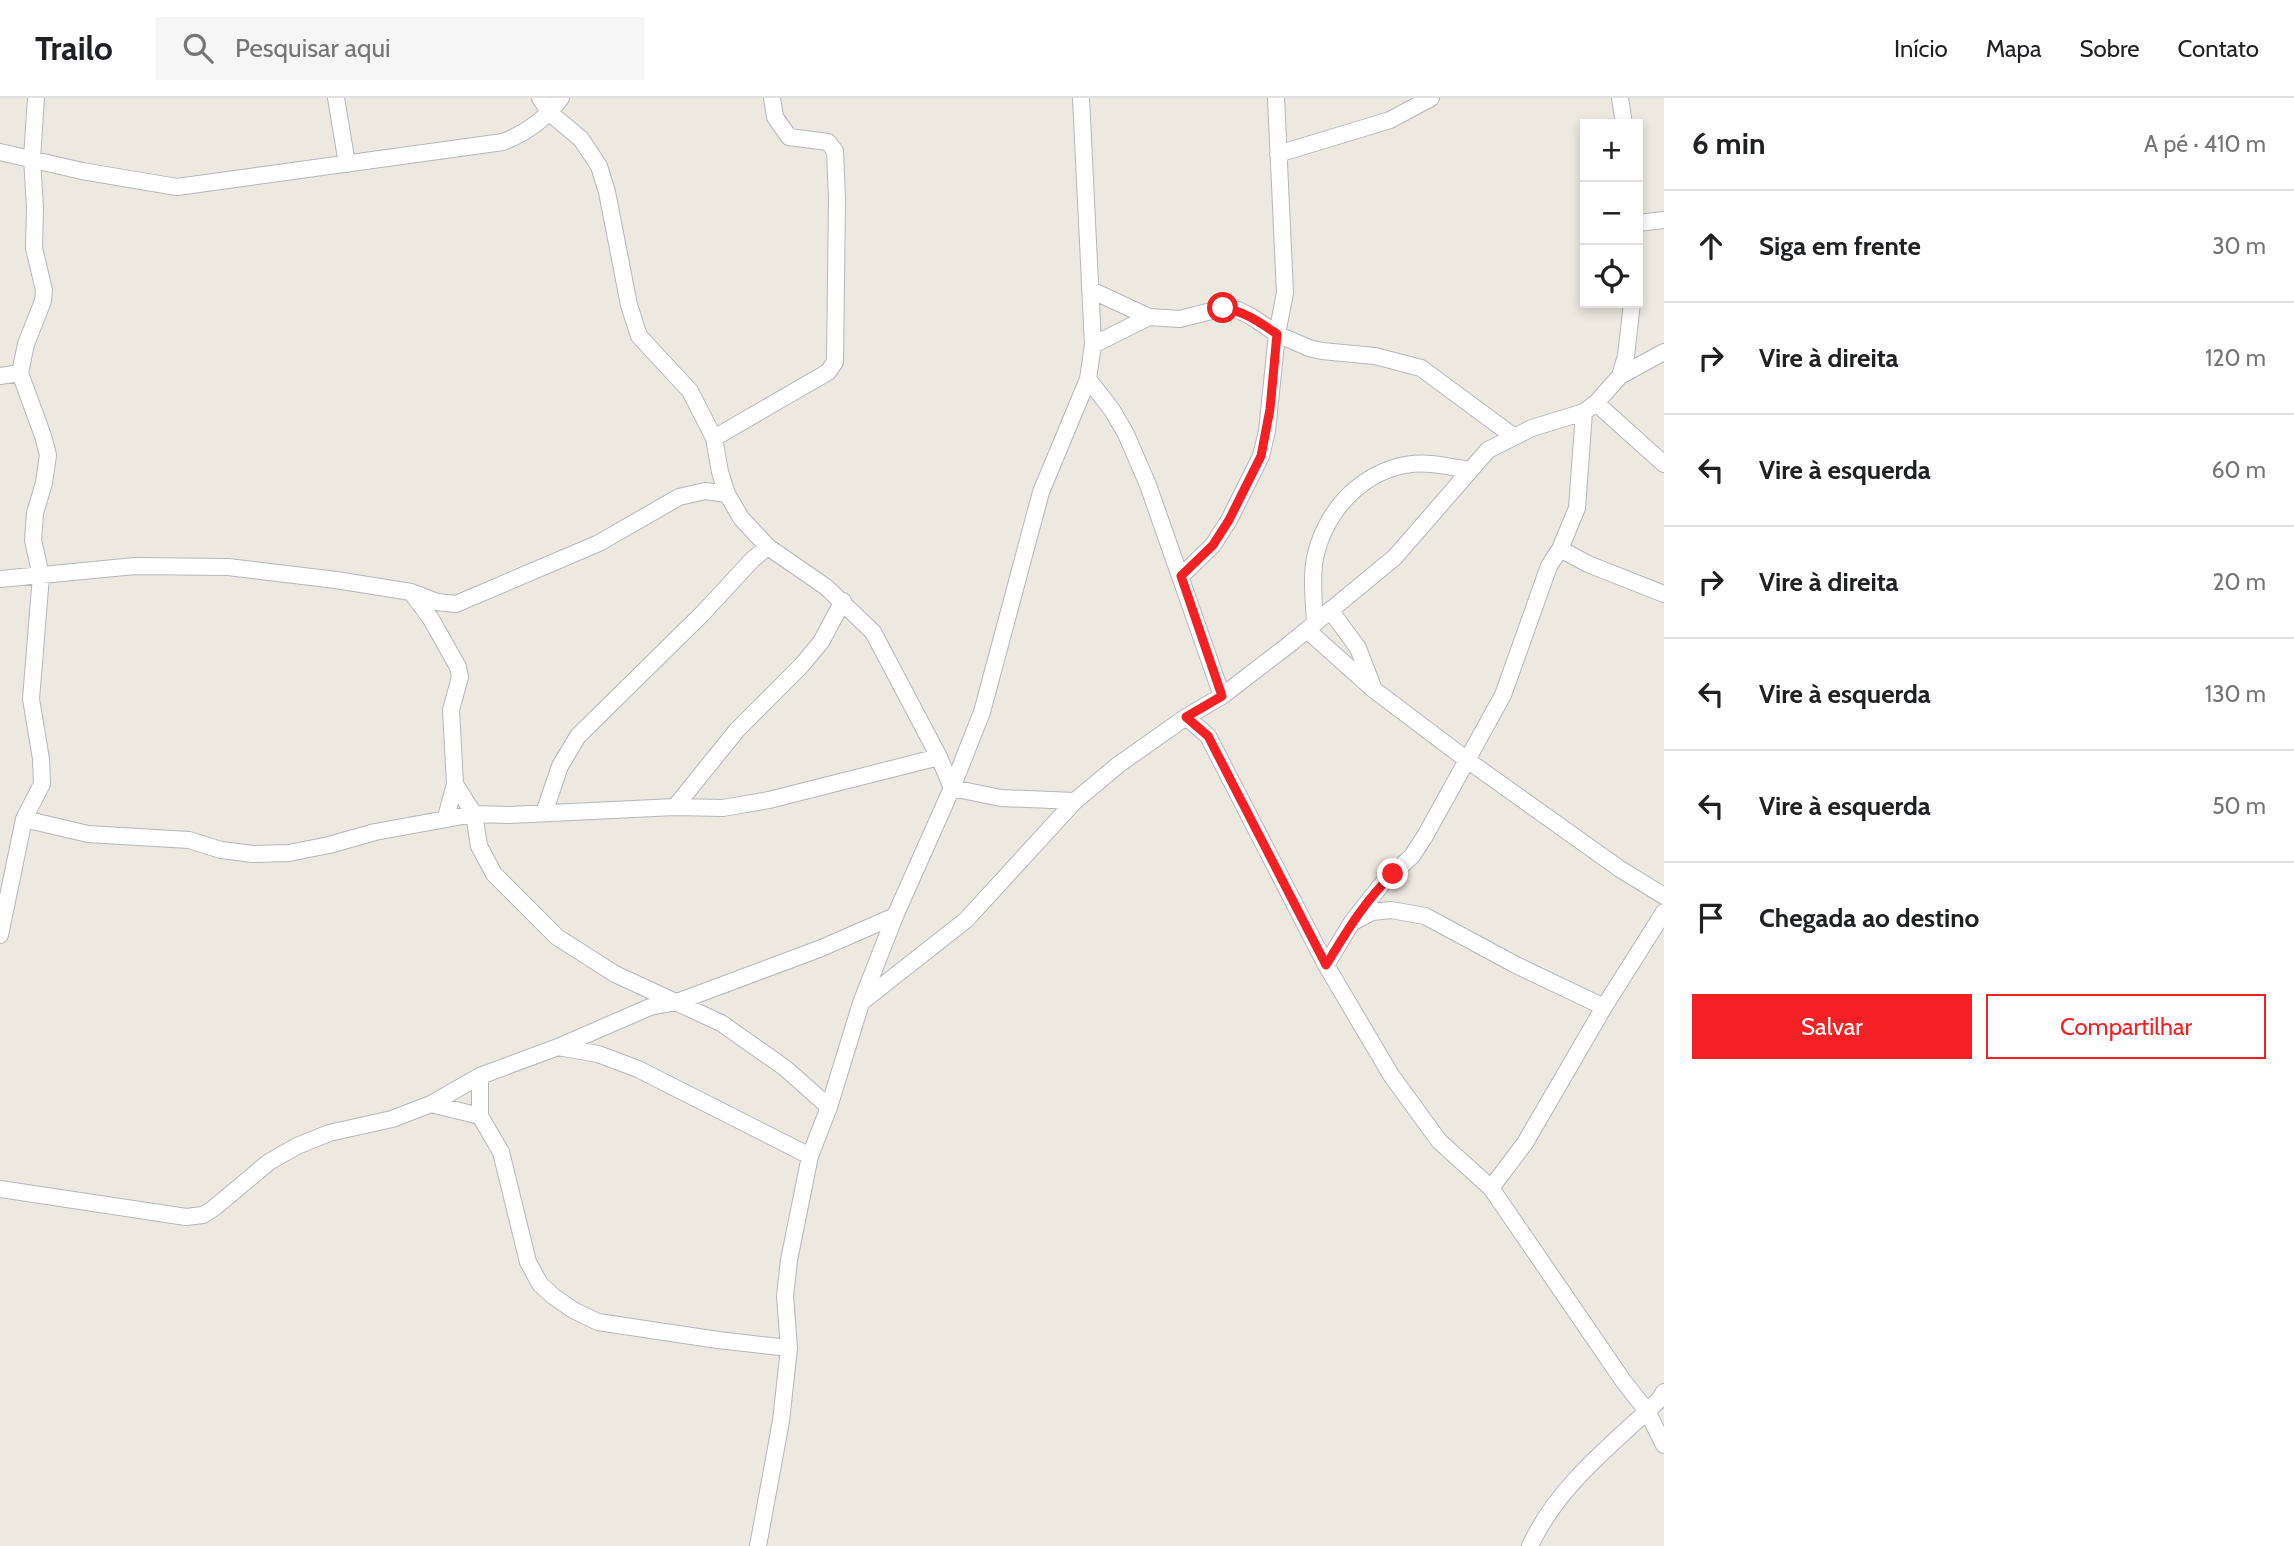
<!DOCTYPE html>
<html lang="pt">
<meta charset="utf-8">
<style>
:root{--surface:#fff;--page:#f6f6f6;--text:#202124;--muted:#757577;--line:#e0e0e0;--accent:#f32024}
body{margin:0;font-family:Cabin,sans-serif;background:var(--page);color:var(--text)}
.controls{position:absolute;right:21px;top:21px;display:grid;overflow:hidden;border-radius:0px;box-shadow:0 4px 10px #0003}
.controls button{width:63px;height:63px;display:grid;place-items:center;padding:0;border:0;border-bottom:2px solid var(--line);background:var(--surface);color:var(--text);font:35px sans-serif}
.stop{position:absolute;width:21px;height:21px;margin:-16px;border:5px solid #f32024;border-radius:50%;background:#fff}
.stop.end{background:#f32024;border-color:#fff;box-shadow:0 2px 7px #0008}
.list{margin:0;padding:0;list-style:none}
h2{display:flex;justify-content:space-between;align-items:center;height:91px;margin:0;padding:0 28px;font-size:30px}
h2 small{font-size:23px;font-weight:400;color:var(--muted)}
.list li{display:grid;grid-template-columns:46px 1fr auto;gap:21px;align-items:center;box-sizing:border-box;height:112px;padding:0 28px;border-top:2px solid var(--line)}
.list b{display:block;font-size:26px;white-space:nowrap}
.list em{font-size:23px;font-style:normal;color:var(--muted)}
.actions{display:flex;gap:14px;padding:21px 28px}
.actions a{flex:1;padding:16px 0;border:2px solid var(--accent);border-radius:0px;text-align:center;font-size:24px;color:var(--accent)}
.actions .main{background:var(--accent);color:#fff}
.icon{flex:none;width:38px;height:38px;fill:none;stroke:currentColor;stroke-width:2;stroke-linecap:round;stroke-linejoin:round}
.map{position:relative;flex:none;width:1664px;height:1448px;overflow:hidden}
header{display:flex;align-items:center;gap:42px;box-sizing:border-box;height:98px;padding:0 35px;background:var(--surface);border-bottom:2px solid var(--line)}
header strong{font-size:33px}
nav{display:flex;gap:38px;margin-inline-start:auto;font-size:24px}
.search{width:490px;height:63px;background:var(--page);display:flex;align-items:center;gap:18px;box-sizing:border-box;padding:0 24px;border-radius:0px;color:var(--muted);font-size:26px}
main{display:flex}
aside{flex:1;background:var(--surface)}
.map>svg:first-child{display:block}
</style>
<header>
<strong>Trailo</strong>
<div class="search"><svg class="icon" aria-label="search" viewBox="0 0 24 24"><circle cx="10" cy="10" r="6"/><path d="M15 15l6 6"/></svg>Pesquisar aqui</div>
<nav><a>Início</a><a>Mapa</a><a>Sobre</a><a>Contato</a></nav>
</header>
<main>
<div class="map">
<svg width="1664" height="1448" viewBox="0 0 1664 1448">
<rect width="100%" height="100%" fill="#ede9e0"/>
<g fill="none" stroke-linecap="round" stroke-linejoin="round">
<g stroke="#b3b7bc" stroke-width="18">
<path id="street" d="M336,0L347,66
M540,0L550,15L581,41L599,68L607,94L629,207L639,238L690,293L714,340L720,374L727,396L741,420L768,449L826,489L873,534L939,659L952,690L1001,700L1075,703
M1620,0L1624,26
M0,54L82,73L177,89L503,44C528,34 545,21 561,0
M1278,56L1390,22L1431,0
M1638,125L1664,122
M1091,192L1149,219L1180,221L1223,210L1238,212L1252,219L1277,236L1309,250L1322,253L1375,258L1421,270L1513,338
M1093,247L1149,219
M0,278L20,275
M1620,278L1664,254
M1088,281L1112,312L1126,336L1148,387L1222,598
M1596,305L1664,366
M714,340L828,274L835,264L837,100L835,53L828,44L789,39L775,19L772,0
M1560,451L1588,466L1664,496
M1181,478L1213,447L1229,422L1261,358L1267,333L1277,236L1285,195L1276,0
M0,481L135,468L228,469L336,482L411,494L437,504L456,506L599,445L679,399L705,393L727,396
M411,494L431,521L458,569L460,579L451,612L455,686L446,719
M1330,512L1358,550L1373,589
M1315,525C1314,504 1311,480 1315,460C1326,406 1374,361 1431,366C1444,367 1457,370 1469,372
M1307,532L1373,591L1467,662L1620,771L1664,798
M1186,619L1208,638L1326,867L1391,977L1439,1043L1491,1090L1624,1284L1647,1313L1664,1347
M455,686L474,716L479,748L494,776L557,839L615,876L721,925L785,970L829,1009
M675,709L737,632L801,568L821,544L843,503
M544,715L560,668L578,638L702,516L753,461L768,449
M24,721L88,736L189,742L221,752L253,756L289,755L329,747L375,734L474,716L509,717L675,709L723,710L769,702L939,659
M1355,823L1372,814L1391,812L1425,818L1516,867L1604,909
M0,837L24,721L42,686L41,661L31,601L41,478L33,442L35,415L44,385L48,357L43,338L20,275L26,246L43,203L44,192L34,150L35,110L32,60L36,0
M1326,867L1352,824L1382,786L1412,758L1425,738L1503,597L1549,468L1560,451L1577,410L1584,314
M863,903L966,822L1075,703L1118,667L1186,619L1222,598L1291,545L1395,459L1488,352L1532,330L1584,314L1596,305L1620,278L1626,258L1632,205
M558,949L598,956L638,971L810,1058
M480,978V1018L501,1054L528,1164L540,1186L553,1198L573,1212L598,1224L718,1242L789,1250
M431,1006L480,1018
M1491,1090L1525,1045L1604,909L1664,814
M0,1091L186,1119L203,1117L214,1110L269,1064L297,1048L329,1035L392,1021L431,1006L480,978L558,949L650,909L677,904L819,851L895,818
M758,1448L781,1323L789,1250L785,1198L789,1162L810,1058L829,1009L861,905L895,818L952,690L982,614L1041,394L1088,281L1093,247L1081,0
M1530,1448C1558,1387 1612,1347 1659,1302L1664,1294"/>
</g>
<use href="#street" stroke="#fff" stroke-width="16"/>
</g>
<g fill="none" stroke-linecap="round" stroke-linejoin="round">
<path stroke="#f32024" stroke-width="9" d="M1223,210C1244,213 1259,224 1277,236L1270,311L1261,358L1229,422L1213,447L1181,478L1222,598L1186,619L1208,638L1326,867C1345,836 1365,802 1393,776"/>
</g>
</svg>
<div class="controls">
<button>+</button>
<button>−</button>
<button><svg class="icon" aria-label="locate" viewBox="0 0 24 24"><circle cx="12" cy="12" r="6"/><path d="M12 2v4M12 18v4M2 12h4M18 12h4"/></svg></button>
</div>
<div class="stop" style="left:1223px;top:210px"></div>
<div class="stop end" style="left:1393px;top:776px"></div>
</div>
<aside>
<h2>6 min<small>A pé · 410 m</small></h2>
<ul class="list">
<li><svg class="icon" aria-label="ahead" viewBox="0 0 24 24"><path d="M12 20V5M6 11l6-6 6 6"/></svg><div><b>Siga em frente</b></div><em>30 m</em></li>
<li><svg class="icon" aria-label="right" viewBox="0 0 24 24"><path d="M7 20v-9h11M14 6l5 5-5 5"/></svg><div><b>Vire à direita</b></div><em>120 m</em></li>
<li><svg class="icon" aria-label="left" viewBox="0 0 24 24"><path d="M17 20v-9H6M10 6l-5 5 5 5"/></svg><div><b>Vire à esquerda</b></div><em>60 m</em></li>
<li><svg class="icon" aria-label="right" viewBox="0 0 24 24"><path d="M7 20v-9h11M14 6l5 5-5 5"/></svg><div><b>Vire à direita</b></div><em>20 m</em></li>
<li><svg class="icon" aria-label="left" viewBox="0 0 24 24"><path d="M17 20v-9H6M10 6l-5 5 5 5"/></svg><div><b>Vire à esquerda</b></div><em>130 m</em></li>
<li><svg class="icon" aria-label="left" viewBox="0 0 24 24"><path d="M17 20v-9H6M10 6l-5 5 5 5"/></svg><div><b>Vire à esquerda</b></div><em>50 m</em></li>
<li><svg class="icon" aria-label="arrive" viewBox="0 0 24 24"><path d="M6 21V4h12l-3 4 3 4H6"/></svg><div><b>Chegada ao destino</b></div></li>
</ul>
<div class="actions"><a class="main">Salvar</a><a>Compartilhar</a></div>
</aside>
</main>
